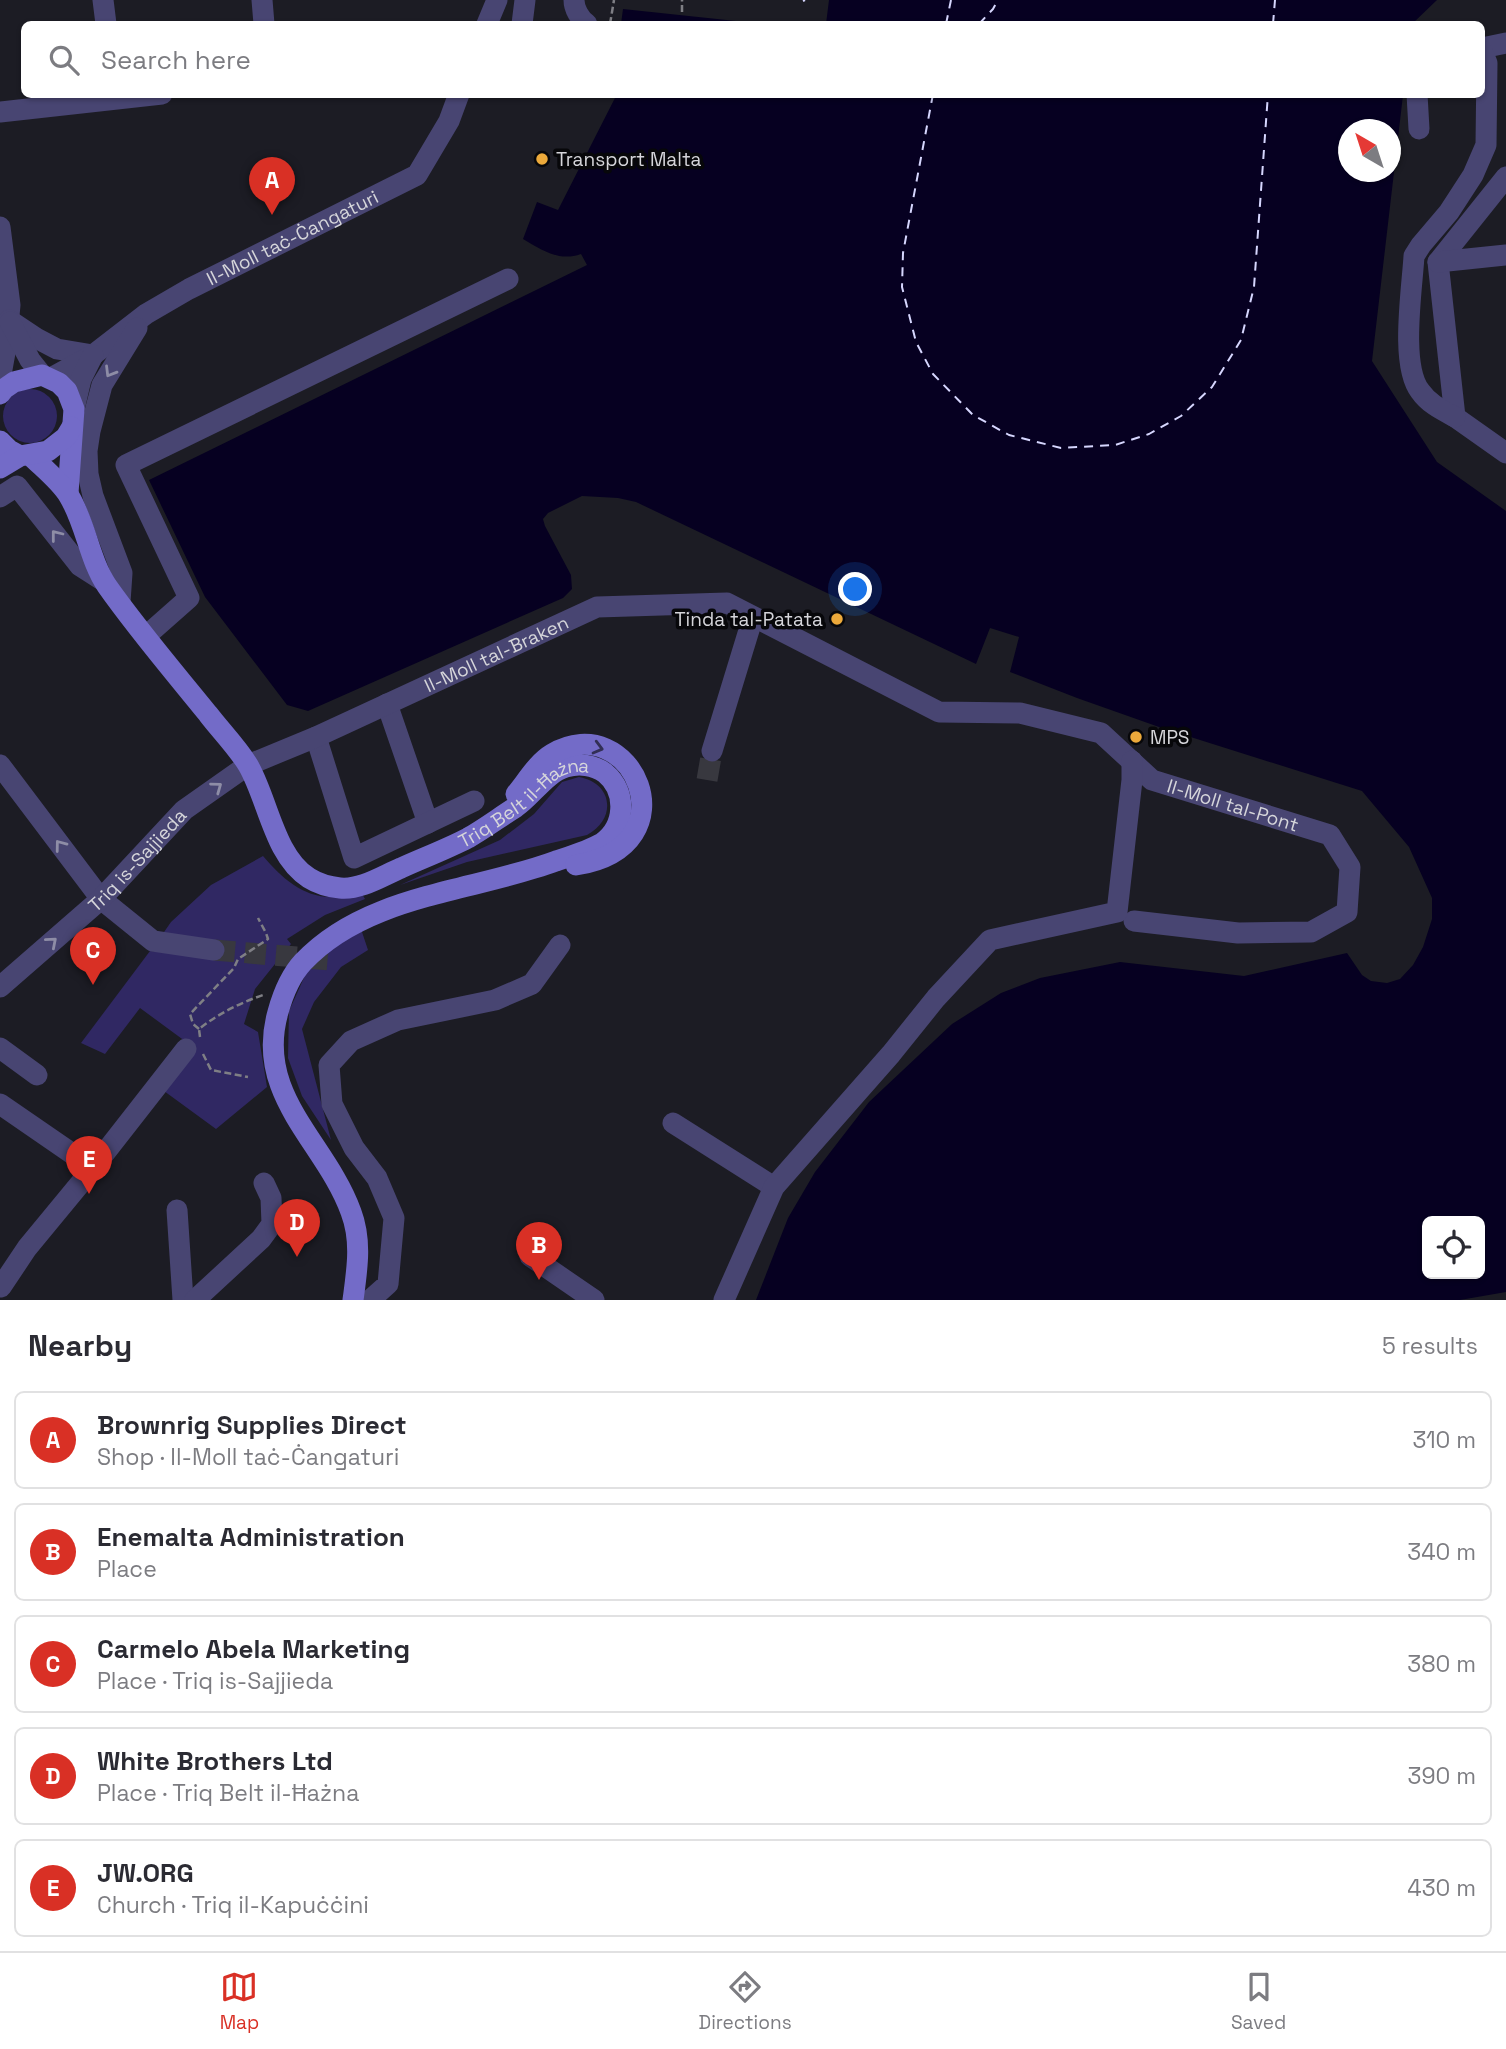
<!DOCTYPE html>
<meta charset="utf-8">
<style>
:root{--surface:#fff;--page:#f7f7f7;--text:#2b2b33;--muted:#7c7c81;--line:#e1e1e2;--accent:#d93025}
body{margin:0;font-family:"Space Grotesk",sans-serif;background:var(--page);color:var(--text)}
.controls{position:absolute;right:21px;bottom:21px;display:grid;overflow:hidden;border-radius:10px;box-shadow:0 2px 5px #0004}
.controls button{width:63px;height:63px;display:grid;place-items:center;padding:0;border:0;border-bottom:2px solid var(--line);background:var(--surface);color:var(--text);font:35px sans-serif}
.compass{position:absolute;left:1338px;top:119px;width:63px;height:63px;border-radius:50%;background:var(--surface);box-shadow:0 2px 5px #0004;rotate:321deg}
.you{position:absolute;left:856px;top:590px;width:24px;height:24px;margin:-18px;border:5px solid #fff;border-radius:50%;background:#1a73e8;box-shadow:0 0 0 10px #1a73e833}
.badge{display:grid;place-items:center;width:46px;height:46px;border-radius:50%;background:var(--accent);color:#fff;font-size:23px;font-weight:700}
.pin{position:absolute;translate:-50% -58px;filter:drop-shadow(0 2px 4px #0008)}
.pin::after{content:'';position:absolute;top:37px;width:24px;height:21px;background:inherit;clip-path:polygon(0 0,100% 0,50% 100%)}
.list{margin:0;padding:0;list-style:none}
h2{display:flex;justify-content:space-between;align-items:center;height:91px;margin:0;padding:0 28px;font-size:30px}
h2 small{font-size:23px;font-weight:400;color:var(--muted)}
.list li{display:grid;grid-template-columns:46px 1fr auto;gap:21px;align-items:center;box-sizing:border-box;height:98px;margin:0 14px 14px;padding:0 14px;border:2px solid var(--line);border-radius:10px}
.list b{display:block;font-size:26px;white-space:nowrap}
.list p{margin:0;font-size:23px;white-space:nowrap;color:var(--muted)}
.list em{font-size:23px;font-style:normal;color:var(--muted)}
.icon{flex:none;width:38px;height:38px;fill:none;stroke:currentColor;stroke-width:2;stroke-linecap:round;stroke-linejoin:round}
.map{position:relative;flex:none;width:1506px;height:1300px;overflow:hidden}
.search{position:absolute;background:var(--surface);box-shadow:0 2px 5px #0004;left:21px;right:21px;top:21px;height:77px;display:flex;align-items:center;gap:18px;box-sizing:border-box;padding:0 24px;border-radius:10px;color:var(--muted);font-size:26px}
.sheet{height:651px;background:var(--surface)}
nav{display:flex;justify-content:space-around;align-items:center;box-sizing:border-box;height:98px;border-top:2px solid var(--line);background:var(--surface);font-size:19px;color:var(--muted)}
nav a{display:grid;justify-items:center;gap:4px}
nav .on{color:var(--accent)}
.map>svg:first-child{display:block}
</style>
<div class="map">
<svg width="1506" height="1300" viewBox="0 0 1506 1300">
<rect width="100%" height="100%" fill="#1c1c24"/>
<path fill="#302863" d="M3 416a27 27 0 1 1 54 0a27 27 0 1 1-54 0Z
M579,777C613,783 617,819 587,835L467,862L400,885L500,840L534,814L562,782Z
M263,856C282,878 303,898 334,897C343,897 353,894 361,892L365,899L325,915L287,939L291,944L255,989L244,1024L258,1032L267,1087L216,1129L164,1091L193,1047L140,1008L105,1054L81,1043L150,951L213,958L162,935L171,922L211,885Z
M361,929L368,950L341,967L314,1002L302,1029L331,1140L302,1096L288,1058L289,1011L307,971L335,942Z"/>
<path fill="#060021" fill-rule="evenodd" d="M829,0H1437L1412,24H826Z
M623,9L764,24H621Z
M617,94L1403,95L1372,361L1437,462L1506,511V1292L1460,1300H756L788,1218L815,1172L869,1102L952,1024L1001,993L1040,978L1120,962L1244,976L1347,953L1362,975L1371,981L1387,983L1400,979L1413,965L1423,947L1432,919V898L1409,847L1362,791L1159,727L1077,698L1010,672L1019,637L990,628L976,664L636,502L618,498L582,496L548,513L543,519L545,526L571,575L572,589L563,598L308,711L287,705L205,597L149,480L587,265L581,254C559,262 542,250 523,239L537,202L558,210ZM1348,130H1390V172H1348ZM1480,1221V1274H1427V1221Z"/>
<g fill="none" stroke-linecap="round" stroke-linejoin="round">
<path stroke="#d6d6fe" stroke-width="2" stroke-dasharray="9 7" stroke-linecap="butt" d="M803,1L805,0
M946,24L951,0
M979,24L993,9L998,0
M1273,24L1275,0
M933,94L903,253L902,287L916,342L933,374L973,415L1009,435L1061,448L1115,445L1149,434L1181,416L1212,387L1241,340L1254,287L1268,94"/>
<path stroke="#38383f" stroke-width="21" stroke-dasharray="21 10" stroke-linecap="butt" d="M707,780L712,751
M214,950L331,960"/>
<path stroke="#7f7f85" stroke-width="2.5" stroke-dasharray="7 3.5" stroke-linecap="butt" d="M682,12V0
M610,24L614,0
M199,1029L193,1024L190,1014L234,968L238,959L268,939L266,933L258,918
M200,1037L199,1029C219,1013 242,1002 266,994
M203,1054L211,1070L248,1077"/>
<g stroke="#484572" stroke-width="21">
<path d="M103,0L106,24"/>
<path d="M262,0L264,24"/>
<path d="M574,0C574,9 580,19 587,24"/>
<path d="M487,24L497,0"/>
<path d="M522,24L525,0"/>
<path d="M1482,48L1506,43"/>
<path d="M1417,94L1419,129"/>
<path d="M0,112L162,94"/>
<path d="M1506,177L1438,262L1455,417L1506,453"/>
<path d="M0,227L10,305L6,347L0,380"/>
<path d="M1438,262L1506,255"/>
<path d="M9,320L36,338L57,349L93,355"/>
<path d="M10,322L30,360L42,375"/>
<path id="s1" d="M51,378L93,355L146,314L189,289L417,175L449,121L459,94"/>
<path d="M74,409L81,379L93,355"/>
<path d="M1455,417C1442,410 1429,404 1420,391C1400,365 1412,290 1414,256L1421,245L1449,212L1473,175L1486,145L1487,63L1482,51"/>
<path d="M0,497L17,486L80,566L105,582"/>
<path d="M120,602L122,573L93,496L88,474L87,451L90,431L102,385L137,328"/>
<path d="M146,636L189,598L126,465L508,279"/>
<path d="M387,704L428,823"/>
<path d="M316,737L354,858L474,801"/>
<path d="M712,751L753,617"/>
<path d="M0,765L101,899L153,941L214,950"/>
<path id="s2" d="M0,987L101,899L184,810L248,765L316,737L597,607L727,603L939,712L1020,713L1101,733L1152,780L1330,835L1350,867L1347,912L1311,932L1238,933L1134,921"/>
<path d="M0,1048L37,1075"/>
<path d="M0,1104L93,1168"/>
<path d="M673,1123L774,1187"/>
<path d="M177,1210L183,1300"/>
<path d="M530,1256L594,1300"/>
<path d="M1,1287L27,1248L93,1168L186,1049"/>
<path d="M195,1300L261,1239L272,1224L271,1198L264,1183"/>
<path d="M370,1300L388,1284L394,1218L377,1178L354,1148L332,1104L329,1065L351,1041L398,1020L495,1000L532,984L560,945"/>
<path d="M724,1300L774,1187L891,1054L936,998L990,940L1117,912L1132,780V761"/>
</g>
<g stroke="#736bc8" stroke-width="21">
<path d="M0,394L4,389L14,382L42,375L59,383L67,391L74,409L68,493"/>
<path d="M0,441L9,450L20,456"/>
<path id="s3" d="M30,455C43,468 60,481 69,496C86,524 89,559 107,586C138,630 174,672 208,714C221,731 237,747 248,765C268,799 274,856 309,878C317,883 330,887 340,888C361,890 382,876 401,868C423,858 447,849 468,838C484,829 500,817 516,807C533,795 546,773 566,767C579,763 594,765 605,773C628,792 625,827 602,843C588,851 571,856 556,861C473,892 367,894 303,962C290,976 283,994 278,1012C254,1096 326,1142 351,1212C362,1241 357,1270 353,1300"/>
<path d="M0,468L20,456L48,451L66,437L72,427"/>
<path d="M516,794C527,781 537,763 552,754C631,707 695,846 576,865"/>
</g>
</g>
<defs><path id="oneway-chevron" d="M-2-3.5L2.5 0L-2 3.5" fill="none" stroke-width="1.6" stroke-linecap="round" stroke-linejoin="round" transform="scale(1.75)"/></defs>
<g stroke="#8e8da6">
<use href="#oneway-chevron" transform="translate(110 372) rotate(121)"/>
<use href="#oneway-chevron" transform="translate(56 535) rotate(-128)"/>
<use href="#oneway-chevron" transform="translate(217 787) rotate(-36)"/>
<use href="#oneway-chevron" transform="translate(60 845) rotate(-127)"/>
<use href="#oneway-chevron" transform="translate(52 942) rotate(-41)"/>
</g>
<use stroke="#322f56" href="#oneway-chevron" transform="translate(598 748) rotate(15)"/>
<g fill="#eca93b" stroke="#07070a" stroke-width="2.5">
<circle cx="542" cy="159" r="7"/>
<circle cx="837" cy="619" r="7"/>
<circle cx="1136" cy="737" r="7"/>
</g>
<g text-anchor="middle" stroke-width="7" stroke-linejoin="round" paint-order="stroke">
<g font-size="19" fill="#d5d5da" stroke="#07070a" text-anchor="start">
<text x="556" y="166">Transport Malta</text>
<text x="823" y="626" text-anchor="end">Tinda tal-Patata</text>
<text x="1150" y="744">MPS</text>
</g>
<g font-size="19" fill="#d5d5da" stroke="#07070a">
<text dy="7" stroke="none"><textPath href="#s1" startOffset="280">Il-Moll taċ-Ċangaturi</textPath></text>
<text dy="7" stroke="none"><textPath href="#s2" startOffset="606">Il-Moll tal-Braken</textPath></text>
<text dy="7" stroke="none"><textPath href="#s2" startOffset="1404">Il-Moll tal-Pont</textPath></text>
<text dy="7" stroke="none"><textPath href="#s3" startOffset="752">Triq Belt il-Ħażna</textPath></text>
<text dy="7" stroke="none"><textPath href="#s2" startOffset="187">Triq is-Sajjieda</textPath></text>
</g>
</g>
</svg>
<div class="controls">
<button><svg class="icon" aria-label="locate" viewBox="0 0 24 24"><circle cx="12" cy="12" r="6"/><path d="M12 2v4M12 18v4M2 12h4M18 12h4"/></svg></button>
</div>
<svg class="compass" viewBox="-18 -18 36 36"><path d="M0-13l5 13h-10z" fill="#e53935"/><path d="M0 13l5-13h-10z" fill="#7c7c81"/></svg>
<div class="you"></div>
<div class="pin badge" style="left:272px;top:215px">A</div>
<div class="pin badge" style="left:539px;top:1280px">B</div>
<div class="pin badge" style="left:93px;top:985px">C</div>
<div class="pin badge" style="left:297px;top:1257px">D</div>
<div class="pin badge" style="left:89px;top:1194px">E</div>
<div class="search"><svg class="icon" aria-label="search" viewBox="0 0 24 24"><circle cx="10" cy="10" r="6"/><path d="M15 15l6 6"/></svg>Search here</div>
</div>
<section class="sheet">
<h2>Nearby<small>5 results</small></h2>
<ul class="list">
<li><span class="badge">A</span><div><b>Brownrig Supplies Direct</b><p>Shop · Il-Moll taċ-Ċangaturi</p></div><em>310 m</em></li>
<li><span class="badge">B</span><div><b>Enemalta Administration</b><p>Place</p></div><em>340 m</em></li>
<li><span class="badge">C</span><div><b>Carmelo Abela Marketing</b><p>Place · Triq is-Sajjieda</p></div><em>380 m</em></li>
<li><span class="badge">D</span><div><b>White Brothers Ltd</b><p>Place · Triq Belt il-Ħażna</p></div><em>390 m</em></li>
<li><span class="badge">E</span><div><b>JW.ORG</b><p>Church · Triq il-Kapuċċini</p></div><em>430 m</em></li>
</ul>
</section>
<nav>
<a class="on"><svg class="icon" aria-label="map" viewBox="0 0 24 24"><path d="M3 6l6-2 6 2 6-2v14l-6 2-6-2-6 2zM9 4v14M15 6v14"/></svg>Map</a>
<a><svg class="icon" aria-label="directions" viewBox="0 0 24 24"><path d="M12 3l9 9-9 9-9-9zM9 14v-3h6M13 9l2 2-2 2"/></svg>Directions</a>
<a><svg class="icon" aria-label="saved" viewBox="0 0 24 24"><path d="M7 4h10v16l-5-4-5 4z"/></svg>Saved</a>
</nav>
